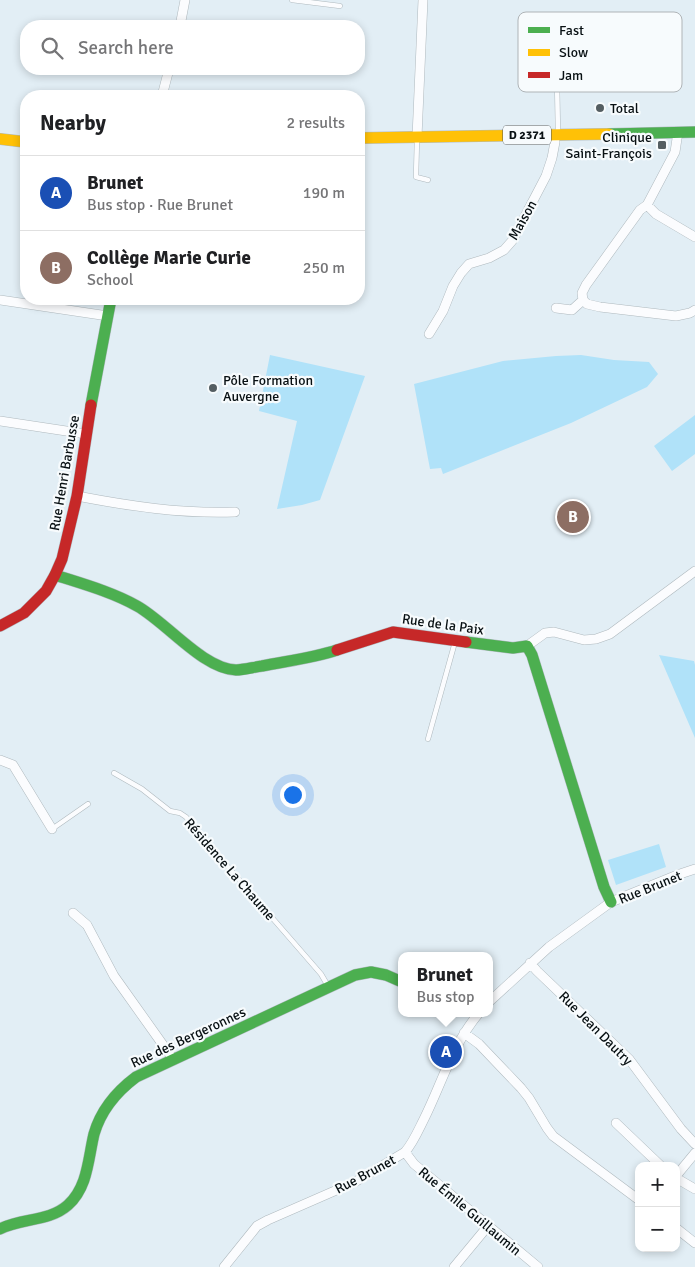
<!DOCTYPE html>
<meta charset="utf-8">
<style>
:root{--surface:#fff;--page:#f6f6f6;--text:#202124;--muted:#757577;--line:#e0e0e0;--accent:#d93025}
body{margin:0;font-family:Signika,sans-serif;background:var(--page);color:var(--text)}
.controls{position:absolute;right:15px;bottom:15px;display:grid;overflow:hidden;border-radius:10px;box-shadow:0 2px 8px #0003}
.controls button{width:45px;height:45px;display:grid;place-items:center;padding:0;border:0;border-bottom:1px solid var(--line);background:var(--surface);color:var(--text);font:25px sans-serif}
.you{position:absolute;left:292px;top:794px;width:18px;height:18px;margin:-12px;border:4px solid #fff;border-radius:50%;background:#1a73e8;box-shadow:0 0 0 8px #1a73e833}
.badge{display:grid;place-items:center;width:32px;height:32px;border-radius:50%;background:var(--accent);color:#fff;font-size:16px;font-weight:700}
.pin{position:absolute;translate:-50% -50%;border:2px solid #fff;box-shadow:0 1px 5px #0006}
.popup{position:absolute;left:398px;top:952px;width:95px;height:65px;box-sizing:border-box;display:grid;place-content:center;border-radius:10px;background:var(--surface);filter:drop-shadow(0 1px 4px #0005);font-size:16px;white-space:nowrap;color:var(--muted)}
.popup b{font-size:19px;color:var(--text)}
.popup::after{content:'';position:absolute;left:50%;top:100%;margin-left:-10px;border:10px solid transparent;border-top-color:var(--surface)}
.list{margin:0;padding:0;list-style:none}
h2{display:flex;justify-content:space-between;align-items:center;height:65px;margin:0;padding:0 20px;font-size:21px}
h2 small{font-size:16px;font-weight:400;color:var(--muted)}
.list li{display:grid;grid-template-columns:32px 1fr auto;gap:15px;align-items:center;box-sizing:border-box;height:75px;padding:0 20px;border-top:1px solid var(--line)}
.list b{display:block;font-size:19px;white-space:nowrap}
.list p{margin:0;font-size:16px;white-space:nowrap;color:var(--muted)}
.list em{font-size:16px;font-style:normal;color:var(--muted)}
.icon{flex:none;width:28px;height:28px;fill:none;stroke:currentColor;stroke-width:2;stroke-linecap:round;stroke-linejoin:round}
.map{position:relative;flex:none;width:695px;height:1267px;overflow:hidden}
.search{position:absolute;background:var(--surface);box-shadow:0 2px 8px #0003;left:20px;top:20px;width:345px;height:55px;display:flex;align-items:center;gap:12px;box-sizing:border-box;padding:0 18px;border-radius:20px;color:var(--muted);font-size:19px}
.panel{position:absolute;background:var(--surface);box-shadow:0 2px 8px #0003;left:20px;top:90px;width:345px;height:215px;border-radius:20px}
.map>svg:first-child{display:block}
</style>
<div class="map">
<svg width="695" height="1267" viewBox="0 0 695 1267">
<rect width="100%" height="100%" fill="#e2eef5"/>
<path fill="#b0e2f9" d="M270,355L365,376L320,500L302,505L277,509L297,421L259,411Z
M581,355L614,360L649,362L658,374L647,387L571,423L443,474L441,468L430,469L414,384L503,361L556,356Z
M695,415V454L672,471L654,446Z
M659,655L694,661L695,665V738Z
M659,844L666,867L616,885L608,860Z"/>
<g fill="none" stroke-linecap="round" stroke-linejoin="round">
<g stroke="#afb9be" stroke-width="5.5">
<path id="lane" d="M292,0L340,6
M553,72L557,81L558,133
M417,139L416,177L428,180
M56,309L57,299
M428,739L455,642
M114,773L142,789L170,811L180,813L186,817L208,844L321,974L328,986
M52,829L88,804"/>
</g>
<g stroke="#afb9be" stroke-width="10">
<path id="street" d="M180,26L185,0
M162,96L169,69
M678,132L675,152L647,205L640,210L586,285L582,293L583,300L587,304L600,307L676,316L690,313L695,310
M417,137L423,0
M647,205L656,214L695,237
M0,300L108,316
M556,308L572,310L583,300
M429,334L443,311L453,286L461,273L469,264L489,258L504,250L512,241L546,176L552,158L555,142L554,134
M0,421L86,434
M77,496C129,506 181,514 235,512
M527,646L545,633L554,632L584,640L596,639L610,634L695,571
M0,760L13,765L52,829
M73,913L87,925L114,976L173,1059
M530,963L537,971L629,1059L681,1129L695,1144
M490,1001L549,947L611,902L680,874L695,869
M464,1033L479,1044L521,1088L529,1098L547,1128L553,1136L639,1200
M616,1123L661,1166
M405,1152L414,1164L538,1267
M676,1176L695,1153
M676,1178L695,1189
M676,1228L695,1243
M224,1267L257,1226L268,1220L355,1182L405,1152C413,1143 418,1131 424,1119C442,1083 452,1045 479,1013
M454,1267L488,1226"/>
</g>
<g stroke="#afb9be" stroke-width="12">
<path id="fast" d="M609,134L695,132
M91,405L111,299
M55,575C83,584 112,592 137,606C166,622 203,669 236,670C244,670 254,667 262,666C287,661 313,658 337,650
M466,642L513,648L527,646L532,655L604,887L611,902
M0,1229C21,1218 49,1222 68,1205C88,1187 88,1159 94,1134C101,1110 116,1092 136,1077L355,975L371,972L386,975L402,982"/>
</g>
<g stroke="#afb9be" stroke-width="12">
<path id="slow" d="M359,138L609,134
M0,139L26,142"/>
</g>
<g stroke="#afb9be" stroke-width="12">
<path id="jam" d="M0,626L24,613L46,591L55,575L62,559L77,496L91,405
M337,650L393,632L466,642"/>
</g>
<use href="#lane" stroke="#fbfcfe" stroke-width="4.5"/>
<use href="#street" stroke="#fbfcfe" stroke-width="9"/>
<use href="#fast" stroke="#4caf50" stroke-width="11"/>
<use href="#slow" stroke="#ffc107" stroke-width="11"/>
<use href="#jam" stroke="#c62828" stroke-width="11"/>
</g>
<g fill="#545e62" stroke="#f7fbfd" stroke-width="2">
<circle cx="600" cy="108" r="5"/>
<rect x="657" y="140" width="10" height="10" rx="2.5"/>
<circle cx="213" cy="388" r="5"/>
</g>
<g text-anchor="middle" stroke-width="4.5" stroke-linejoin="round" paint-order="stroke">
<rect fill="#f7fbfd" stroke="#505659" stroke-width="1" x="503" y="125.5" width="48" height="19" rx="4"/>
<g font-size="12" font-weight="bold" fill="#081013">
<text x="527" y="139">D 2371</text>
</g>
<g font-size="14" fill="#081013" stroke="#f7fbfd" text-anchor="start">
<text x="610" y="113">Total</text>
<text x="652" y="142" text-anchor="end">Clinique<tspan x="652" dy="16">Saint-François</tspan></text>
<text x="223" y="385">Pôle Formation<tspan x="223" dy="16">Auvergne</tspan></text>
</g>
<g font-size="14" fill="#081013" stroke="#f7fbfd">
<text transform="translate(522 220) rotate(-61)" y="5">Maison</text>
<text transform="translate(64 473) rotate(-80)" y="5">Rue Henri Barbusse</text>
<text transform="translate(443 624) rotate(8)" y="5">Rue de la Paix</text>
<text transform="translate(230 869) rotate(49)" y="5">Résidence La Chaume</text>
<text transform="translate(650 887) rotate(-22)" y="5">Rue Brunet</text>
<text transform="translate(596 1028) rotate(45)" y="5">Rue Jean Dautry</text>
<text transform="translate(188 1037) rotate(-25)" y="5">Rue des Bergeronnes</text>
<text transform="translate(365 1174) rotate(-28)" y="5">Rue Brunet</text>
<text transform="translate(470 1211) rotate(40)" y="5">Rue Émile Guillaumin</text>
</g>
</g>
<rect x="518" y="12" width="164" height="80" rx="8" fill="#f7fbfd" stroke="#afb4b7" stroke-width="1"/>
<rect x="528" y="27" width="22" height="6" fill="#4caf50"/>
<rect x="528" y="49" width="22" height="7" fill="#ffc107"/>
<rect x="528" y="72" width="22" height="6" fill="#c62828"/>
<g font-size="14" fill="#081013">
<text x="559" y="35">Fast</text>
<text x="559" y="57">Slow</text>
<text x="559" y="80">Jam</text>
</g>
</svg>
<div class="controls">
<button>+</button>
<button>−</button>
</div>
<div class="you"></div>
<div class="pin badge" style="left:446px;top:1052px;background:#1a4fb4">A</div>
<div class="popup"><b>Brunet</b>Bus stop</div>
<div class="pin badge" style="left:573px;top:517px;background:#8d6e63">B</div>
<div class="search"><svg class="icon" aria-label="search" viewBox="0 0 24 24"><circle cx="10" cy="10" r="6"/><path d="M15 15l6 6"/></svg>Search here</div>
<section class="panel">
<h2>Nearby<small>2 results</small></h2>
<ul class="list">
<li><span class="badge" style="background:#1a4fb4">A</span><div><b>Brunet</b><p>Bus stop · Rue Brunet</p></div><em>190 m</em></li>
<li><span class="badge" style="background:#8d6e63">B</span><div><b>Collège Marie Curie</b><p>School</p></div><em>250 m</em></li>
</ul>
</section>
</div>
